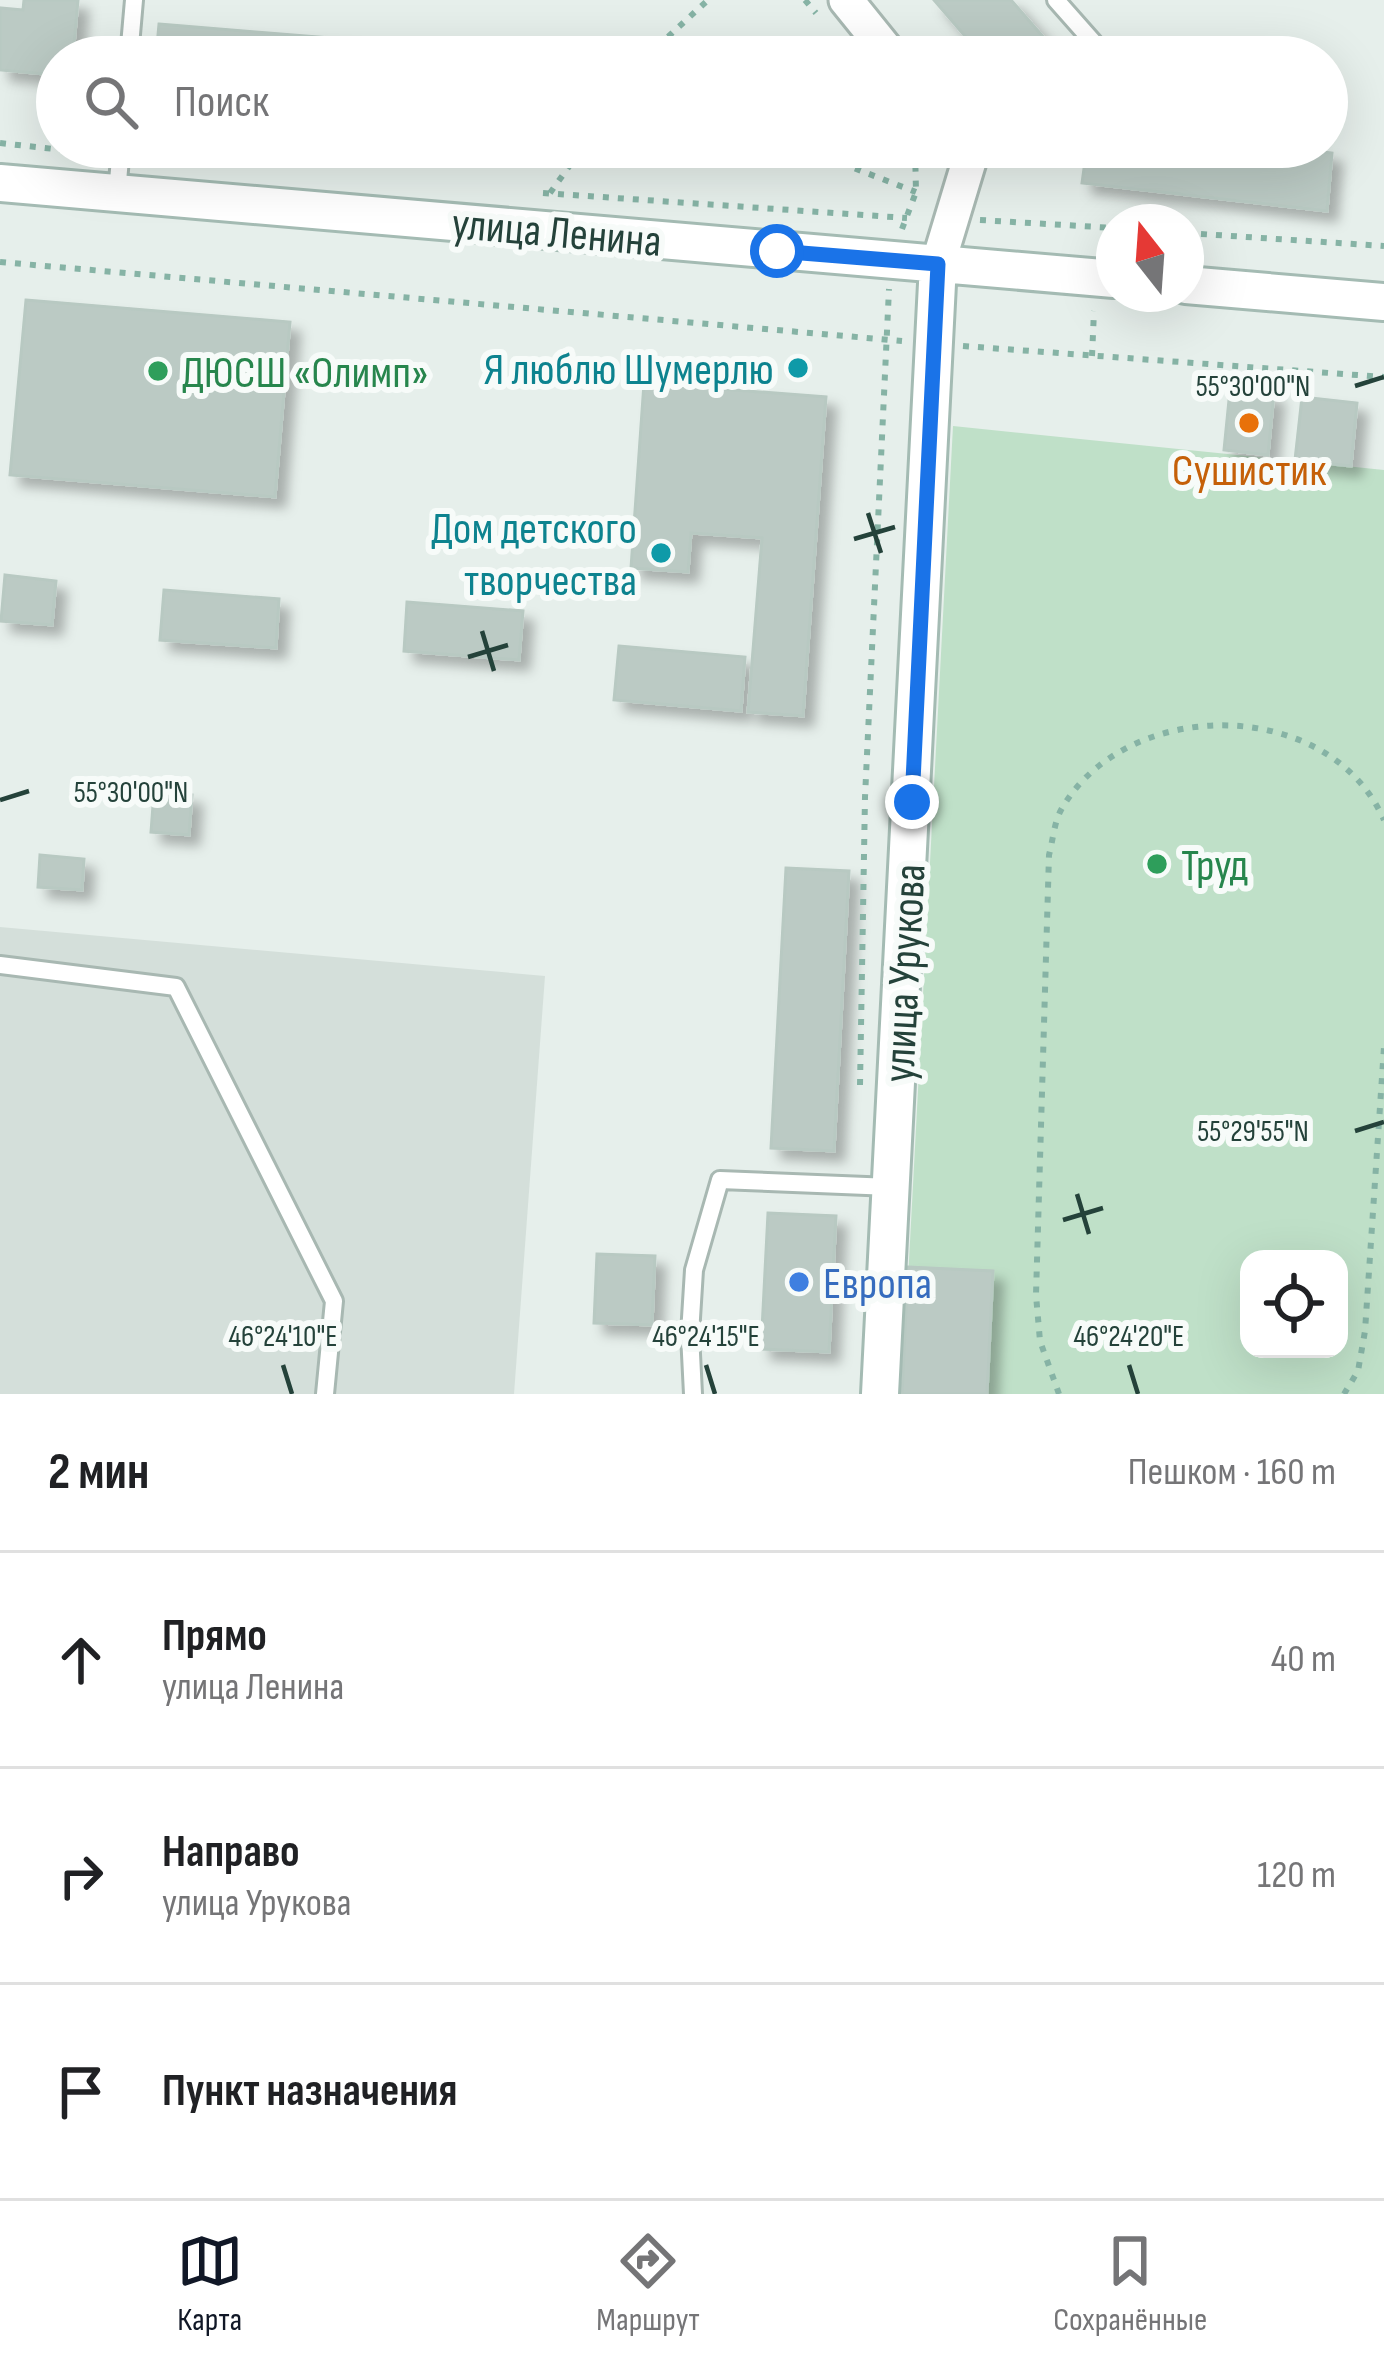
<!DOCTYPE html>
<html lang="ru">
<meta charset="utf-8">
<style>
:root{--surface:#fff;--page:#f6f6f6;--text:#202124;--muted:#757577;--line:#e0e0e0;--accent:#111827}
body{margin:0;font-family:"Sofia Sans Condensed",sans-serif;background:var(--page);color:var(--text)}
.controls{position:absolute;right:36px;bottom:36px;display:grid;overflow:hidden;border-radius:24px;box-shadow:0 12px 48px #0002}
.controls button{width:108px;height:108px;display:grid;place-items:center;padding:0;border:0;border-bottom:3px solid var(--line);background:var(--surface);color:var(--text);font:60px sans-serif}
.compass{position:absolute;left:1096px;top:204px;width:108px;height:108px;border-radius:50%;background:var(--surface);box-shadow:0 12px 48px #0002;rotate:343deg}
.stop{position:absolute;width:36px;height:36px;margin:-27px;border:9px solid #1a73e8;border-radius:50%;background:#fff}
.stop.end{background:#1a73e8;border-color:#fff;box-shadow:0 3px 12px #0008}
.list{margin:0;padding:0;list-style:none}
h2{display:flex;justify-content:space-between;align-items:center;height:156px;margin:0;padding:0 48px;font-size:51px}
h2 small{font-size:39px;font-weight:400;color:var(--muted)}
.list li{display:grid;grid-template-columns:78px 1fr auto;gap:36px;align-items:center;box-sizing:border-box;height:216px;padding:0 48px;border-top:3px solid var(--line)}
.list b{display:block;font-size:45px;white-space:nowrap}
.list p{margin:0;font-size:39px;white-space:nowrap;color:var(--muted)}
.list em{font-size:39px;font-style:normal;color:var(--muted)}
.icon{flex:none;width:66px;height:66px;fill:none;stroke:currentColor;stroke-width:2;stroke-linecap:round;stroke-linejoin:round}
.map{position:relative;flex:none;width:1384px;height:1394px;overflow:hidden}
.search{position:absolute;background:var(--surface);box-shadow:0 12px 48px #0002;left:36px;right:36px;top:36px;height:132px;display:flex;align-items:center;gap:30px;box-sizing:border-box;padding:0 42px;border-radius:66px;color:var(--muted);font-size:45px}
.sheet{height:804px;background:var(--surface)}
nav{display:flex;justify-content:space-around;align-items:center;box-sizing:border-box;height:168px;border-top:3px solid var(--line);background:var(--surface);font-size:33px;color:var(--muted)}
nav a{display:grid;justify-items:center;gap:6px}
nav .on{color:var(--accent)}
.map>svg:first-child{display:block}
</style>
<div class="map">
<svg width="1384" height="1394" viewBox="0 0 1384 1394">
<defs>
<filter id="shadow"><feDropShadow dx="10" dy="10" stdDeviation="6" flood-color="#0004"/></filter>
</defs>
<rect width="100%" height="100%" fill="#e6efeb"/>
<path fill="#d4dfda" d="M0,927L545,976L514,1394H0Z"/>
<path fill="#bfe0c8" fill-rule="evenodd" d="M953,426L1384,470V1394H902ZM1249,1259H1339V1349H1249Z"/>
<path fill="#bbcac4" stroke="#b8c9c2" stroke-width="3" filter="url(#shadow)" d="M24,0H78L73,57H57V75L0,70V8L23,10Z
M934,0H1011L1058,54L983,57Z
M159,24L354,40L353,57H156Z
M1087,147H1283L1332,153L1327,211L1082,183Z
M26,300L290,322L275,497L10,475Z
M644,383L826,397L803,716L748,712L762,538L691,533L688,572L631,568Z
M1230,390L1274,393L1268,455L1224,450Z
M1302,397L1357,403L1351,466L1295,460Z
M5,575L56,581L52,625L1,621Z
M164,590L279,599L276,648L160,640Z
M407,602L523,611L519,660L404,651Z
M619,646L745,657L741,711L614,700Z
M154,792L192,795L189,835L151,832Z
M40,855L84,859L82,890L38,887Z
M786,868L849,871L834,1151L771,1148Z
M768,1213L836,1216L829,1352L761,1349Z
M597,1254L655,1256L652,1325L594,1323Z
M908,1267L993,1271L987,1394H902Z"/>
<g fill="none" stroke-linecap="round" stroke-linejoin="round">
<g stroke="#a8b8b2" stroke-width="22">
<path id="lane" d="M1056,0L1102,52L1096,57
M129,57L134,0
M117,193L121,147
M0,965L176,987L334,1301L325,1394
M693,1394L690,1334L694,1270L720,1180L891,1187"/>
</g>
<g stroke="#a8b8b2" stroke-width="39">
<path id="street" d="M846,0L892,57
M938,264L971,155L965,147"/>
</g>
<g stroke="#a4bbb3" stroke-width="42">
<path id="secondary" d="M0,183L1114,279
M1186,285L1384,302
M880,1394L938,264"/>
</g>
<path stroke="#86b3a5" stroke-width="6" stroke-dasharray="6 9" stroke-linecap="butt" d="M805,0L816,13
M646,57L708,0
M0,143L99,154
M799,147L916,192
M543,193L907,218
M550,193L583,147
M980,220L1114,228
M902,229L916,192L915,147
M1186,233L1384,246
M0,262L902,341
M963,346L1384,377
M1092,356L1094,311
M860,1085L865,797L889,289
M1059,1394L1040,1341L1036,1295L1049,855C1053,840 1054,823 1061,810C1125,696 1329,695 1384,820
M1344,1394L1358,1371L1365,1331L1384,1047"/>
<use href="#lane" stroke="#fff" stroke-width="16"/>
<use href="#street" stroke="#fff" stroke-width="33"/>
<use href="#secondary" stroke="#fff" stroke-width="36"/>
</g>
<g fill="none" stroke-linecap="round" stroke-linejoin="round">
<path stroke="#1a73e8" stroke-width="15" d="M777,251L938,264L912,802"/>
</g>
<path fill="none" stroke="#24423a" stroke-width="4.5" d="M1355,386L1384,377M868,513L881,553M854,539L895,527M482,631L494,671M468,657L508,645M0,800L29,791M1355,1131L1384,1122M1077,1194L1089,1234M1063,1220L1103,1208M283,1365L292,1394M706,1365L715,1394M1129,1365L1138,1394"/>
<g fill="#0f9aa8" stroke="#f7fbf9" stroke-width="4.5">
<circle cx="798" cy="368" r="12"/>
<circle cx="661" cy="553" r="12"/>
</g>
<g fill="#2e9e5b" stroke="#f7fbf9" stroke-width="4.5">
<circle cx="158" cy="371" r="12"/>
<circle cx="1157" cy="864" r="12"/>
</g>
<circle fill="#e8710a" stroke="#f7fbf9" stroke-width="4.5" cx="1249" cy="423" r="12"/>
<circle fill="#3f7fe0" stroke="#f7fbf9" stroke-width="4.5" cx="799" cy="1282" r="12"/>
<g text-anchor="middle" stroke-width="12" stroke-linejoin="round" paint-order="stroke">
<g font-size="45" fill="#24423a" stroke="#f7fbf9">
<text transform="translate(557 231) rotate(5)" y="16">улица Ленина</text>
<text transform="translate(903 973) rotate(-87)" y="16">улица Урукова</text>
</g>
<g font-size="45" fill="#0d838f" stroke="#f7fbf9" text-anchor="end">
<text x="774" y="384">Я люблю Шумерлю</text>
<text x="637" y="543">Дом детского<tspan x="637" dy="52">творчества</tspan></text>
</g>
<g font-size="45" fill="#27864d" stroke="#f7fbf9" text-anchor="start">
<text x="182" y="387">ДЮСШ «Олимп»</text>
<text x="1181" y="880">Труд</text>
</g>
<g font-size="45" fill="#c56008" stroke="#f7fbf9">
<text x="1249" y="485">Сушистик</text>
</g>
<g font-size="45" fill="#366cbe" stroke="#f7fbf9" text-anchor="start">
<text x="823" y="1298">Европа</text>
</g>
</g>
<g font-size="30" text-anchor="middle" fill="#24423a" stroke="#f7fbf9" stroke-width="12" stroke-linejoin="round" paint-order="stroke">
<text x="1253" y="396">55°30'00"N</text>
<text x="131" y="802">55°30'00"N</text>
<text x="1253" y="1141">55°29'55"N</text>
<text x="283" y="1346">46°24'10"E</text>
<text x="706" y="1346">46°24'15"E</text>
<text x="1129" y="1346">46°24'20"E</text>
</g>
</svg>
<div class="controls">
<button><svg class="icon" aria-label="locate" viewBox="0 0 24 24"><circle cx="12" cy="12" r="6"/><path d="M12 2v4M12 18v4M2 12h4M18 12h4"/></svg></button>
</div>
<svg class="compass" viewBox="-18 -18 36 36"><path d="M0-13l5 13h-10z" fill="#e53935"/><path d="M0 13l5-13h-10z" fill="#757577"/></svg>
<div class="stop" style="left:777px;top:251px"></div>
<div class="stop end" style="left:912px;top:802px"></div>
<div class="search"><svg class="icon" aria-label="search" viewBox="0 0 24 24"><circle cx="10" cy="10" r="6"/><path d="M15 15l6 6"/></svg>Поиск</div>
</div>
<section class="sheet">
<h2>2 мин<small>Пешком · 160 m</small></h2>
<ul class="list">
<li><svg class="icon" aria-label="ahead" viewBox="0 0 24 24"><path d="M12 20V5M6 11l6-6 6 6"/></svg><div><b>Прямо</b><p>улица Ленина</p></div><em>40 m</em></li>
<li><svg class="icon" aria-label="right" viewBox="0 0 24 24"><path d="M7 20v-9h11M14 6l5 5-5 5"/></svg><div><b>Направо</b><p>улица Урукова</p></div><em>120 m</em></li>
<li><svg class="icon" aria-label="arrive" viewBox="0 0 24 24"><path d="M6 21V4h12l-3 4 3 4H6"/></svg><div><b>Пункт назначения</b></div></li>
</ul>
</section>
<nav>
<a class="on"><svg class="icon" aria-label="map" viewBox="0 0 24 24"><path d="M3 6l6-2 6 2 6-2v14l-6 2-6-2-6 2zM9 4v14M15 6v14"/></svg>Карта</a>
<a><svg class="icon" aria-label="directions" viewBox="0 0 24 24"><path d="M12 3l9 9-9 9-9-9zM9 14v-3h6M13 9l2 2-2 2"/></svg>Маршрут</a>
<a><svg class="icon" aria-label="saved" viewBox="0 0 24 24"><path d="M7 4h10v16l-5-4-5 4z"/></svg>Сохранённые</a>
</nav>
